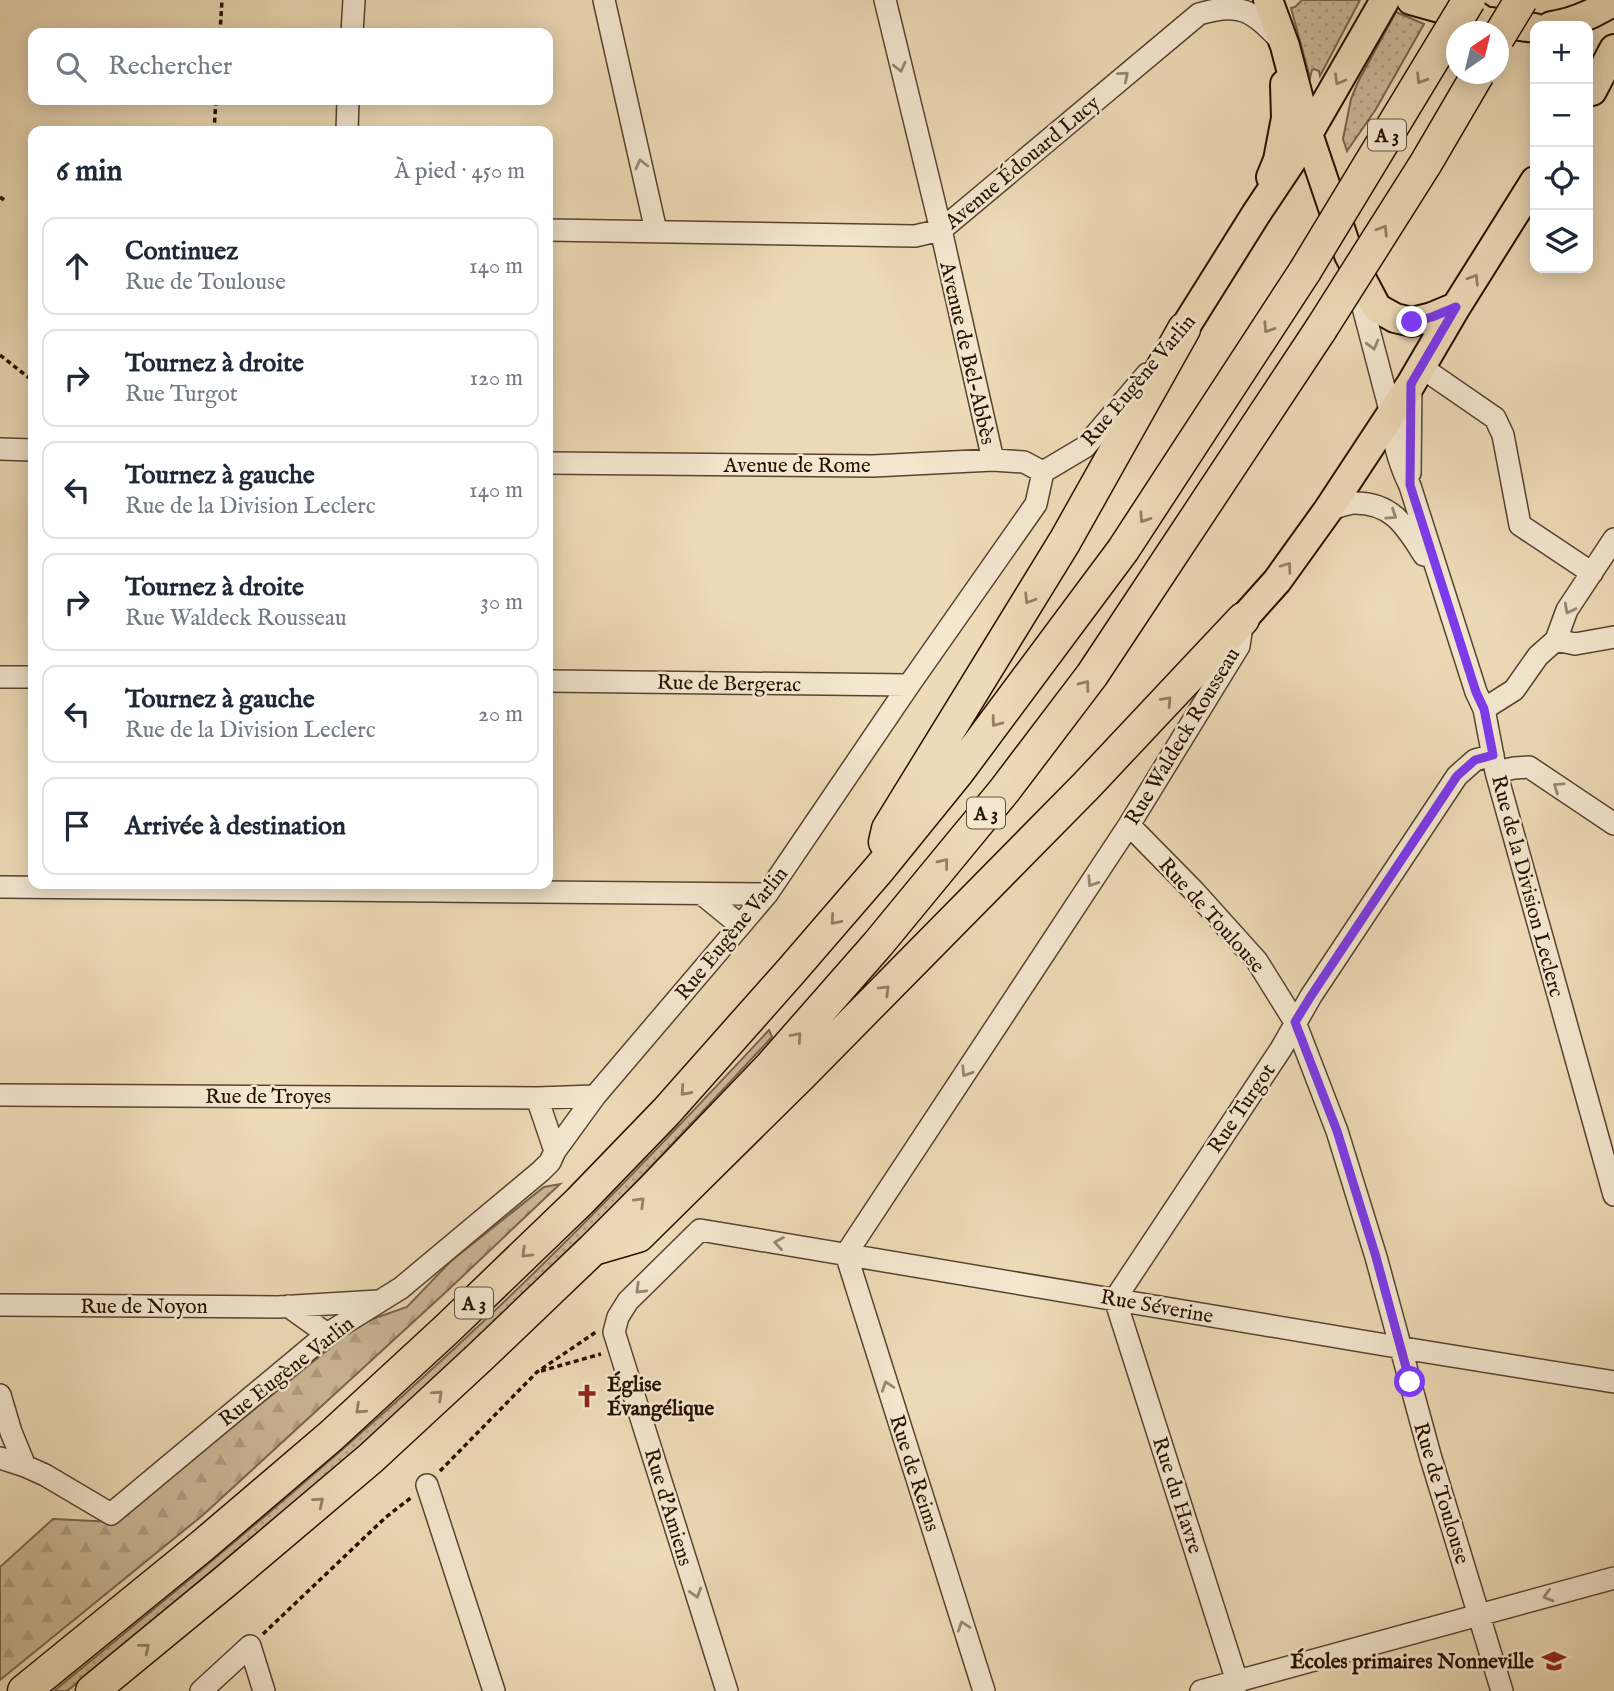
<!DOCTYPE html>
<html lang="fr">
<meta charset="utf-8">
<style>
:root{--surface:#fff;--page:#f6f6f7;--text:#1f2937;--muted:#747a83;--line:#e0e1e3}
body{margin:0;font-family:"IM FELL English",serif;background:var(--page);color:var(--text)}
.controls{position:absolute;right:21px;top:21px;display:grid;overflow:hidden;border-radius:14px;box-shadow:0 4px 18px #0003}
.controls button{width:63px;height:63px;display:grid;place-items:center;padding:0;border:0;border-bottom:2px solid var(--line);background:var(--surface);color:var(--text);font:35px sans-serif}
.compass{position:absolute;left:1446px;top:21px;width:63px;height:63px;border-radius:50%;background:var(--surface);box-shadow:0 4px 18px #0003;rotate:35deg}
.stop{position:absolute;width:21px;height:21px;margin:-16px;border:5px solid #7c3aed;border-radius:50%;background:#fff}
.stop.end{background:#7c3aed;border-color:#fff;box-shadow:0 2px 7px #0008}
.list{margin:0;padding:0;list-style:none}
h2{display:flex;justify-content:space-between;align-items:center;height:91px;margin:0;padding:0 28px;font-size:30px}
h2 small{font-size:23px;font-weight:400;color:var(--muted)}
.list li{display:grid;grid-template-columns:46px 1fr auto;gap:21px;align-items:center;box-sizing:border-box;height:98px;margin:0 14px 14px;padding:0 14px;border:2px solid var(--line);border-radius:14px}
.list b{display:block;font-size:26px;white-space:nowrap}
.list p{margin:0;font-size:23px;white-space:nowrap;color:var(--muted)}
.list em{font-size:23px;font-style:normal;color:var(--muted)}
.icon{flex:none;width:38px;height:38px;fill:none;stroke:currentColor;stroke-width:2;stroke-linecap:round;stroke-linejoin:round}
.map{position:relative;flex:none;width:1614px;height:1691px;overflow:hidden}
.search{position:absolute;background:var(--surface);box-shadow:0 4px 18px #0003;left:28px;top:28px;width:525px;height:77px;display:flex;align-items:center;gap:18px;box-sizing:border-box;padding:0 24px;border-radius:14px;color:var(--muted);font-size:26px}
.panel{position:absolute;background:var(--surface);box-shadow:0 4px 18px #0003;left:28px;top:126px;width:525px;height:763px;border-radius:14px}
.map>svg:first-child{display:block}
</style>
<div class="map">
<svg width="1614" height="1691" viewBox="0 0 1614 1691">
<defs>
<pattern id="grass-dots" width="8" height="8" patternUnits="userSpaceOnUse" patternTransform="scale(1.75)"><rect width="8" height="8" fill="#ccb897"/><path d="M2 2h.1M6 6h.1" fill="none" stroke="#af9d80" stroke-width="1.8" stroke-linecap="round"/></pattern>
<pattern id="forest-firs" width="22" height="20" patternUnits="userSpaceOnUse" patternTransform="scale(1.75)"><rect width="22" height="20" fill="#ccb897"/><path d="M5 1l3.5 6h-7zM16 11l3.5 6h-7z" fill="#af9d80"/></pattern>
</defs>
<rect width="100%" height="100%" fill="#eddab6"/>
<filter id="stains"><feTurbulence type="fractalNoise" baseFrequency=".00286" numOctaves="4"/><feColorMatrix values="0 0 0 0 .2 0 0 0 0 .09 0 0 0 0 .02 0 0 0 .5 -.17"/></filter>
<radialGradient id="worn" r=".72"><stop offset=".6" stop-color="#630" stop-opacity="0"/><stop offset="1" stop-color="#630" stop-opacity=".3"/></radialGradient>
<path fill="url(#grass-dots)" stroke="#7a644c" stroke-width="2" d="M1302,0H1360L1320,76L1319,71L1314,69L1312,70L1310,78L1291,8L1295,7Z
M1396,12L1424,24L1376,109L1347,151L1343,139L1351,99L1358,82Z
M769,1030L772,1037C685,1130 599,1224 508,1312C368,1446 216,1567 67,1691H54C196,1575 338,1458 472,1332C575,1236 673,1133 769,1030Z"/>
<path fill="url(#forest-firs)" stroke="#7a644c" stroke-width="2" d="M560,1184L447,1291L203,1515L0,1680V1567L53,1519L115,1522L361,1323L407,1307L451,1261L544,1187Z"/>
<g fill="none" stroke-linecap="round" stroke-linejoin="round">
<g stroke="#59432e" stroke-width="24">
<path id="minor" d="M604,0L656,231
M885,0L941,230L993,460
M352,33L354,0
M347,131L348,100
M548,230L915,236L941,230L1199,14C1239,2 1253,10 1280,40
M1358,288L1391,414C1392,440 1399,463 1410,486L1476,692L1484,709L1496,772L1614,1195
M1421,367L1495,418L1503,435L1520,525L1592,573
M0,449L33,450
M548,463L873,466L993,460L1024,462L1043,472
M1410,473L1411,384
M1328,510C1336,508 1347,503 1355,503C1393,503 1406,527 1424,555
M1556,640L1575,644L1614,637
M0,677H33
M548,681L909,685
M1484,709L1514,690L1538,656L1556,640L1567,610L1614,539
M1496,772L1514,768L1529,767L1614,824
M1129,825L1194,891L1257,961L1295,1022L1337,1131L1376,1257L1430,1455L1502,1691
M0,887L767,894
M702,894L740,925
M0,1095L537,1098L595,1096
M537,1098L555,1151
M846,1254L1129,825L1239,646L1243,619
M846,1254L984,1691
M0,1305L278,1307L378,1301
M288,1306L327,1334
M0,1395L11,1432L25,1466L45,1475L111,1514L327,1334L401,1288L541,1171L550,1162L555,1151L595,1096L767,894L909,685L1036,504L1043,472L1085,447L1147,374
M0,1458L25,1466
M427,1485L494,1691
M201,1691L250,1646L264,1691
M727,1691L614,1332L618,1317L628,1301L700,1230C1005,1281 1309,1334 1614,1382
M1201,1691L1614,1578
M1235,1691V1675L1115,1299L1281,1049L1311,996L1457,776L1475,760L1493,755"/>
</g>
<g stroke="#281100" stroke-width="32">
<path id="major" d="M1268,0L1285,46L1308,134L1349,255L1377,308L1395,318L1412,322L1432,317L1456,307
M1411,0L1472,17
M1453,0L1484,21L1535,28
M1551,26C1573,23 1595,13 1614,1
M1592,91L1614,49
M1271,177L1278,160L1286,118L1285,84
M1184,329L1256,214L1298,151L1385,0
M1243,619L1277,581L1328,510L1411,384L1456,307L1535,181"/>
</g>
<g stroke="#281100" stroke-width="35">
<path id="highway" d="M885,842L888,829L1065,541L1184,329
M597,1248L638,1236L802,1074L1086,786L1243,619
M24,1691L202,1546L331,1436L447,1329L580,1201L666,1112L792,970L880,868L957,773L1123,550L1305,271
M92,1691L227,1580L371,1458L480,1357L592,1250L653,1189L771,1066L878,944L1004,791L1092,675L1321,329"/>
</g>
<path stroke="#281100" stroke-width="3.5" stroke-dasharray="5 3.5" stroke-linecap="butt" d="M220,33L222,0
M214,131L216,100
M0,197L4,200
M0,355L33,381
M541,1371L601,1354
M440,1471L537,1372L596,1332
M263,1634L386,1517L412,1497"/>
<use href="#minor" stroke="#f3e7d0" stroke-width="21"/>
<use href="#major" stroke="#eddab6" stroke-width="28"/>
<use href="#highway" stroke="#eddab6" stroke-width="32"/>
<g stroke="#281100" stroke-width="35" stroke-linecap="butt">
<path id="highway-bridge" d="M1498,38L1521,0
M1305,271L1469,0
M1321,329L1426,163L1478,74"/>
</g>
<use href="#highway-bridge" stroke="#eddab6" stroke-width="32"/>
</g>
<defs><path id="oneway-chevron" d="M-2-3.5L2.5 0L-2 3.5" fill="none" stroke-width="1.6" stroke-linecap="round" stroke-linejoin="round" transform="scale(1.75)"/></defs>
<g stroke="#988772">
<use href="#oneway-chevron" transform="translate(900 67) rotate(76)"/>
<use href="#oneway-chevron" transform="translate(1124 76) rotate(-40)"/>
<use href="#oneway-chevron" transform="translate(641 164) rotate(-103)"/>
<use href="#oneway-chevron" transform="translate(1373 345) rotate(75)"/>
<use href="#oneway-chevron" transform="translate(1392 515) rotate(34)"/>
<use href="#oneway-chevron" transform="translate(1569 609) rotate(118)"/>
<use href="#oneway-chevron" transform="translate(1558 787) rotate(-146)"/>
<use href="#oneway-chevron" transform="translate(1092 882) rotate(123)"/>
<use href="#oneway-chevron" transform="translate(966 1072) rotate(123)"/>
<use href="#oneway-chevron" transform="translate(779 1243) rotate(-171)"/>
<use href="#oneway-chevron" transform="translate(640 1289) rotate(136)"/>
<use href="#oneway-chevron" transform="translate(887 1386) rotate(-108)"/>
<use href="#oneway-chevron" transform="translate(696 1593) rotate(73)"/>
<use href="#oneway-chevron" transform="translate(1548 1596) rotate(164)"/>
<use href="#oneway-chevron" transform="translate(963 1626) rotate(-108)"/>
</g>
<g stroke="#948064">
<use href="#oneway-chevron" transform="translate(1421 79) rotate(121)"/>
<use href="#oneway-chevron" transform="translate(1339 80) rotate(120)"/>
<use href="#oneway-chevron" transform="translate(1383 230) rotate(-58)"/>
<use href="#oneway-chevron" transform="translate(1474 279) rotate(-58)"/>
<use href="#oneway-chevron" transform="translate(1268 328) rotate(123)"/>
<use href="#oneway-chevron" transform="translate(1144 518) rotate(123)"/>
<use href="#oneway-chevron" transform="translate(1287 567) rotate(-54)"/>
<use href="#oneway-chevron" transform="translate(1029 599) rotate(122)"/>
<use href="#oneway-chevron" transform="translate(1085 685) rotate(-53)"/>
<use href="#oneway-chevron" transform="translate(1167 701) rotate(-47)"/>
<use href="#oneway-chevron" transform="translate(996 722) rotate(127)"/>
<use href="#oneway-chevron" transform="translate(944 863) rotate(-51)"/>
<use href="#oneway-chevron" transform="translate(835 920) rotate(131)"/>
<use href="#oneway-chevron" transform="translate(885 990) rotate(-45)"/>
<use href="#oneway-chevron" transform="translate(797 1037) rotate(-49)"/>
<use href="#oneway-chevron" transform="translate(685 1091) rotate(132)"/>
<use href="#oneway-chevron" transform="translate(640 1202) rotate(-45)"/>
<use href="#oneway-chevron" transform="translate(526 1253) rotate(136)"/>
<use href="#oneway-chevron" transform="translate(438 1395) rotate(-43)"/>
<use href="#oneway-chevron" transform="translate(360 1409) rotate(137)"/>
<use href="#oneway-chevron" transform="translate(319 1502) rotate(-40)"/>
<use href="#oneway-chevron" transform="translate(145 1648) rotate(-39)"/>
</g>
<g fill="none" stroke-linecap="round" stroke-linejoin="round">
<path stroke="#7c3aed" stroke-width="9" d="M1410,1382L1376,1257L1337,1131L1295,1022L1311,996L1457,776L1475,760L1493,755L1484,709L1476,692L1410,485L1411,384L1456,307L1432,317L1412,322"/>
</g>
<defs>
<g id="church-bare" transform="scale(1.89)"><path d="M-1.2-6h2.4v3.5h3.3v2.4h-3.3V6h-2.4V-.1h-3.3v-2.4h3.3Z" fill="#8f2418" stroke="#f3e7d0" stroke-width="2.5" paint-order="stroke"/></g>
<g id="school-bare" transform="scale(1.89)"><path d="M0-5L7-2L0 1L-7-2ZM-4 1L0 2.5L4 1V4Q0 6-4 4Z" fill="#8f2418" stroke="#f3e7d0" stroke-width="2.5" paint-order="stroke"/></g>
</defs>
<g fill-rule="evenodd">
<use href="#church-bare" x="587" y="1396"/>
<use href="#school-bare" x="1554" y="1661"/>
</g>
<g text-anchor="middle" stroke-width="5" stroke-linejoin="round" paint-order="stroke">
<g fill="#f3e7d0" stroke="#65513e" stroke-width="2">
<rect x="1368" y="119.5" width="38" height="31" rx="5"/>
<rect x="967" y="797.5" width="38" height="31" rx="5"/>
<rect x="455" y="1287.5" width="38" height="31" rx="5"/>
</g>
<g font-size="19" font-weight="bold" fill="#281100">
<text x="1387" y="142">A 3</text>
<text x="986" y="820">A 3</text>
<text x="474" y="1310">A 3</text>
</g>
<g font-size="21" fill="#281100" stroke="#f3e7d0">
<text transform="translate(1022 162) rotate(-40)" y="7">Avenue Édouard Lucy</text>
<text transform="translate(968 353) rotate(77)" y="7">Avenue de Bel-Abbès</text>
<text transform="translate(1138 380) rotate(-50)" y="7">Rue Eugène Varlin</text>
<text x="797" y="472">Avenue de Rome</text>
<text transform="translate(729 683) rotate(1)" y="7">Rue de Bergerac</text>
<text transform="translate(1182 736) rotate(-59)" y="7">Rue Waldeck Rousseau</text>
<text transform="translate(1528 886) rotate(75)" y="7">Rue de la Division Leclerc</text>
<text transform="translate(1212 915) rotate(48)" y="7">Rue de Toulouse</text>
<text transform="translate(731 933) rotate(-51)" y="7">Rue Eugène Varlin</text>
<text x="268" y="1103">Rue de Troyes</text>
<text transform="translate(1241 1108) rotate(-56)" y="7">Rue Turgot</text>
<text x="144" y="1313">Rue de Noyon</text>
<text transform="translate(1157 1306) rotate(10)" y="7">Rue Séverine</text>
<text transform="translate(286 1371) rotate(-38)" y="7">Rue Eugène Varlin</text>
<text transform="translate(915 1473) rotate(72)" y="7">Rue de Reims</text>
<text transform="translate(1442 1493) rotate(73)" y="7">Rue de Toulouse</text>
<text transform="translate(1178 1495) rotate(72)" y="7">Rue du Havre</text>
<text transform="translate(669 1507) rotate(73)" y="7">Rue d'Amiens</text>
</g>
<g font-size="21" font-weight="bold" fill="#281100" stroke="#f3e7d0" text-anchor="start">
<text x="607" y="1391">Église<tspan x="607" dy="24">Évangélique</tspan></text>
<text x="1534" y="1668" text-anchor="end">Écoles primaires Nonneville</text>
</g>
</g>
<rect width="100%" height="100%" filter="url(#stains)"/>
<rect width="100%" height="100%" fill="url(#worn)"/>
</svg>
<div class="controls">
<button>+</button>
<button>−</button>
<button><svg class="icon" aria-label="locate" viewBox="0 0 24 24"><circle cx="12" cy="12" r="6"/><path d="M12 2v4M12 18v4M2 12h4M18 12h4"/></svg></button>
<button><svg class="icon" aria-label="layers" viewBox="0 0 24 24"><path d="M12 4l9 5-9 5-9-5zM3 14l9 5 9-5"/></svg></button>
</div>
<svg class="compass" viewBox="-18 -18 36 36"><path d="M0-13l5 13h-10z" fill="#e53935"/><path d="M0 13l5-13h-10z" fill="#747a83"/></svg>
<div class="stop" style="left:1410px;top:1382px"></div>
<div class="stop end" style="left:1412px;top:322px"></div>
<div class="search"><svg class="icon" aria-label="search" viewBox="0 0 24 24"><circle cx="10" cy="10" r="6"/><path d="M15 15l6 6"/></svg>Rechercher</div>
<section class="panel">
<h2>6 min<small>À pied · 450 m</small></h2>
<ul class="list">
<li><svg class="icon" aria-label="ahead" viewBox="0 0 24 24"><path d="M12 20V5M6 11l6-6 6 6"/></svg><div><b>Continuez</b><p>Rue de Toulouse</p></div><em>140 m</em></li>
<li><svg class="icon" aria-label="right" viewBox="0 0 24 24"><path d="M7 20v-9h11M14 6l5 5-5 5"/></svg><div><b>Tournez à droite</b><p>Rue Turgot</p></div><em>120 m</em></li>
<li><svg class="icon" aria-label="left" viewBox="0 0 24 24"><path d="M17 20v-9H6M10 6l-5 5 5 5"/></svg><div><b>Tournez à gauche</b><p>Rue de la Division Leclerc</p></div><em>140 m</em></li>
<li><svg class="icon" aria-label="right" viewBox="0 0 24 24"><path d="M7 20v-9h11M14 6l5 5-5 5"/></svg><div><b>Tournez à droite</b><p>Rue Waldeck Rousseau</p></div><em>30 m</em></li>
<li><svg class="icon" aria-label="left" viewBox="0 0 24 24"><path d="M17 20v-9H6M10 6l-5 5 5 5"/></svg><div><b>Tournez à gauche</b><p>Rue de la Division Leclerc</p></div><em>20 m</em></li>
<li><svg class="icon" aria-label="arrive" viewBox="0 0 24 24"><path d="M6 21V4h12l-3 4 3 4H6"/></svg><div><b>Arrivée à destination</b></div></li>
</ul>
</section>
</div>
